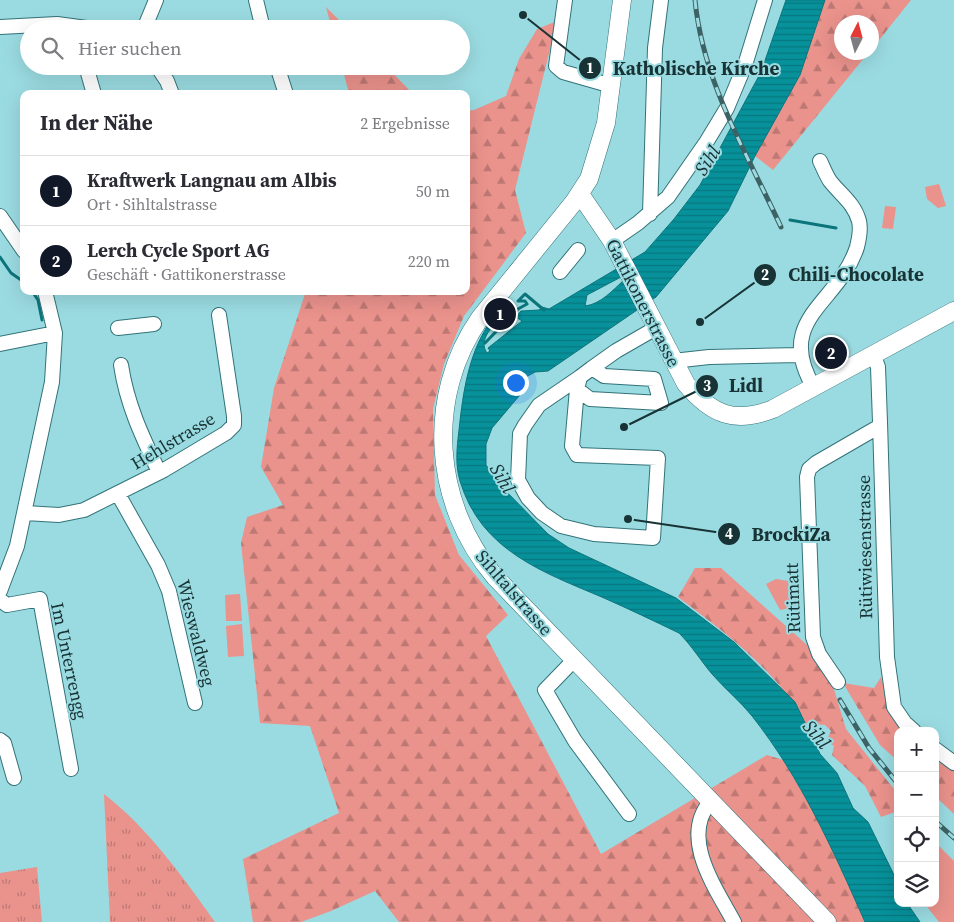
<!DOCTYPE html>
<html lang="de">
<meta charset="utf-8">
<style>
:root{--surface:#fff;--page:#f7f7f7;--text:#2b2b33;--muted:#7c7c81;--line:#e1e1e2;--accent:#111827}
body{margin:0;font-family:"Source Serif 4",serif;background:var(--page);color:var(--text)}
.controls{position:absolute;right:15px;bottom:15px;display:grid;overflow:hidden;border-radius:10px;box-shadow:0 5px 20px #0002}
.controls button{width:45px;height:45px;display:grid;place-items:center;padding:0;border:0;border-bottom:1px solid var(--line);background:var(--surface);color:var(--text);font:25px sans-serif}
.compass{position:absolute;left:834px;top:15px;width:45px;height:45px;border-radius:50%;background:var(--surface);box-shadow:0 5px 20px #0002;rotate:6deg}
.you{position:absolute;left:515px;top:382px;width:18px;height:18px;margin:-12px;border:4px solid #fff;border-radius:50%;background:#1a73e8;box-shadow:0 0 0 8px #1a73e833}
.badge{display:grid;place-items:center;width:32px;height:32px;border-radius:50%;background:var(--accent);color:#fff;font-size:16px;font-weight:700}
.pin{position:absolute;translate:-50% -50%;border:2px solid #fff;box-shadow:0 1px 5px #0006}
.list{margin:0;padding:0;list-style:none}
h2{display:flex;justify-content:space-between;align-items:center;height:65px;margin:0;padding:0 20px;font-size:21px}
h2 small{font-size:16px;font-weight:400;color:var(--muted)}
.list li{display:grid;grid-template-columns:32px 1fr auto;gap:15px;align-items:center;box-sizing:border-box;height:70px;padding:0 20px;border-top:1px solid var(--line)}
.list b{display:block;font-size:19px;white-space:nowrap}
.list p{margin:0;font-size:16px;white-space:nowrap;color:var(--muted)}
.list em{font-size:16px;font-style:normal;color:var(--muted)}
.icon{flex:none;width:28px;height:28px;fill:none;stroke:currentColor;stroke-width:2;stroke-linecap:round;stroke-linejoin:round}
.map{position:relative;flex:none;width:954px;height:922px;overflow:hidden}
.search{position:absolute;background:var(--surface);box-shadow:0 5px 20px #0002;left:20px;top:20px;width:450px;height:55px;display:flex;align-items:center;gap:12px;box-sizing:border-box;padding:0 18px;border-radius:28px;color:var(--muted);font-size:19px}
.panel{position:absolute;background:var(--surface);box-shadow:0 5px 20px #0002;left:20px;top:90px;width:450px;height:205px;border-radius:10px}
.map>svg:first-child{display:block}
</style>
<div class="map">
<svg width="954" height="922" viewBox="0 0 954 922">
<defs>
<pattern id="grass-tufts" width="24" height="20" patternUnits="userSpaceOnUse" patternTransform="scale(1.25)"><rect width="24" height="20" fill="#ea928c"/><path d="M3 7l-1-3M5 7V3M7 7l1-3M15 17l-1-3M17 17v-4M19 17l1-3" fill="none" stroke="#bd7873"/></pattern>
<pattern id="forest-firs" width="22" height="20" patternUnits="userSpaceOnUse" patternTransform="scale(1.25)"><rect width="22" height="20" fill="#ea928c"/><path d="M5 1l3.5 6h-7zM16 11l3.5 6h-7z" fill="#bd7873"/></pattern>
<pattern id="water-rules" width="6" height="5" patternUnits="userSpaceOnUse" patternTransform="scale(1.25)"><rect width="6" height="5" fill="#07919b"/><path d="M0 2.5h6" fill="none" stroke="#07777f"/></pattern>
</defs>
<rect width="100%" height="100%" fill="#9adbe1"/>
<path fill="url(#grass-tufts)" d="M104,794C149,829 182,876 215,922H110Z
M37,867L42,922H0V873Z"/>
<path fill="url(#forest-firs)" d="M825,0H911L872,49V22H842V52L868,53L773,170L755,156L800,75Z
M326,7L348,29H332Z
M557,21L515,190L526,233L464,316L444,364L433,409L435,495L459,555L508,615L486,636L601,854L767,755L783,760L820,822L865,922H399L375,891L331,911L301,922H253L243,859L339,813L310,726L260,723L241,543L247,517L283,505L261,467L274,388L306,291H466V111L474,110L506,96L519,59L537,29Z
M342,66H386L413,94H349Z
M695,568H721L815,652L830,676L846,729L898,794V811L881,817L865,786L832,755L834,746L826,741L831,731L825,725L805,723C779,672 723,631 678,597Z
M881,677L889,708L905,731H898V761L880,745L843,683L874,688Z
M935,755L954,770V814L935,796Z"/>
<path fill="#ea928c" d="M939,184L946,206L938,208L927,199L925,187Z
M885,206L896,207L893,229L882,228Z
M776,579L788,581L790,598H795V607L780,610L766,584Z
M240,594L242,621H226L225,595Z
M242,624L244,656L228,657L226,626Z
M935,842L954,861V922H939L924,903H935Z"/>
<path fill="url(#water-rules)" stroke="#0c757c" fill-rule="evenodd" d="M786,0H825L800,75L755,156L728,211L656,297L548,371L535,372L526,377L525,389L492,428L486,444V465L499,484L548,534L569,548L676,598L734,642L795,702L820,754L837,773L853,808L868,822L898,883V903H907L920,922H865C833,850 801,778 752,716C740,701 725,689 712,674C701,661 692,646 679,633C654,621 629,609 604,598C543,572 481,551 460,481C454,461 458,441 460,421C464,385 471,347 493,318L497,322C489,330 479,342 487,353L490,351L488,348L522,321L516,317L521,311L539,310L542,307L549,309L645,252L674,219L700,185L761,72ZM621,277L624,280C613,290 601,304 585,306L587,295Z"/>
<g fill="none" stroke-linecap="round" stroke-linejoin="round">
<path stroke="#0c757c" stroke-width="3" d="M790,220L836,228
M0,257L11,273L24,282
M32,291L38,300L42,320
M485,343L518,309L527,304L525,301H518L525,294L544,310"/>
<g stroke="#327379" stroke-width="16">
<path id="minor" d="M256,0L263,29
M565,0L556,66L563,72L612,86
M0,27L57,24L94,29
M144,29L156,0
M86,66L94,94
M157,66L167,81L172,94
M277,66L286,94
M650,214L655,48L661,0
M0,216L24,251
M612,241L638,223L668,197L707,141L727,108L745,65L765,0
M560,272L578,250
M118,328L154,324
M0,344L55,333
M874,356L878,367L880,422L887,657L894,707L905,723L914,731
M673,361L709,357L800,355
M121,365C127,405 142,436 159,472
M592,368L580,377L577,389L590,399L661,403L654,379L604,376L592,368L616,351L656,328
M814,388C773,318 839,304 857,247C859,239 861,229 859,221C854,203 841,195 830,181C826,175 823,167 820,161
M577,389L572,446L577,455L658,458L653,538L594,534L561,526L542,513L528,498L518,480L520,434L525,425L539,405L580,377
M118,494L158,565L169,591L195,703
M25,513L59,515L84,510L164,470L226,433L234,425V416L219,315
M0,591L17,546L52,382L55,333L45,291
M0,600L7,605L40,599L71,769
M574,660L545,690L575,741L629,814
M838,682L819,654L813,637L807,477L809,469L816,463L880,426
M0,740L4,743L14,778
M935,749L954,763
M710,802C680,838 715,887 734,922"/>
</g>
<g stroke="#327379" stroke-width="19">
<path id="major" d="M622,0L606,123L589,179L574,202L480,318C425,397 433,504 495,577L827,922
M580,194L612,241L686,384C712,415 735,424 773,409L954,311"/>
</g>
<use href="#minor" stroke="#fff" stroke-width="14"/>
<use href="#major" stroke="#fff" stroke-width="18"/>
<g stroke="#3d6265" stroke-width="5">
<path id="rail" d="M695,0C703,83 747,153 781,227
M840,700L869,748L898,784
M935,821L954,838"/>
</g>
<use href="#rail" stroke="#9adbe1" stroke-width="3" stroke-dasharray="9" stroke-linecap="butt"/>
</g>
<g text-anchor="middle" stroke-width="4" stroke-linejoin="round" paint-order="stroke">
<g font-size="18" fill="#183335" stroke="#9adbe1">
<text transform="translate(643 303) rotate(63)" y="6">Gattikonerstrasse</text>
<text transform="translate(173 441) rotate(-31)" y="6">Hehlstrasse</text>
<text transform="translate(865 547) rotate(-91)" y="6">Rütiwiesenstrasse</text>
<text transform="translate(514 593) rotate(49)" y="6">Sihltalstrasse</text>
<text transform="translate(793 598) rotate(-92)" y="6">Rütimatt</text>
<text transform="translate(196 633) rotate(76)" y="6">Wieswaldweg</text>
<text transform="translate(69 661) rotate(78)" y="6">Im Unterrengg</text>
</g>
<g font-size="19" font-style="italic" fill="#173033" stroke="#9adbe1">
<text transform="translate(707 160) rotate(-57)" y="7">Sihl</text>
<text transform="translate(503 478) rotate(60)" y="7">Sihl</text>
<text transform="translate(817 734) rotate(50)" y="7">Sihl</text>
</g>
</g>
<path fill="none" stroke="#183335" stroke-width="2" d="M523 15L590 68M700 322L765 275M624 427L707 386M628 519L729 534"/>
<g fill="#183335" stroke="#9adbe1" stroke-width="2">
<circle cx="523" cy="15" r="5"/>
<circle cx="700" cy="322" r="5"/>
<circle cx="624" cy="427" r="5"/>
<circle cx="628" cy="519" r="5"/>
<circle cx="590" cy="68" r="12"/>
<circle cx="765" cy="275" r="12"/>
<circle cx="707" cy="386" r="12"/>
<circle cx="729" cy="534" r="12"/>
</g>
<g font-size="15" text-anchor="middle" font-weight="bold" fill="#fff">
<text x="590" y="73">1</text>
<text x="765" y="280">2</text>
<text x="707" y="391">3</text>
<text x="729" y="539">4</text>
</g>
<g font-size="19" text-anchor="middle" font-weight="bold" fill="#183335" stroke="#9adbe1" stroke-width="4" stroke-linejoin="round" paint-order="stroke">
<text x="696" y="75">Katholische Kirche</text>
<text x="856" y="281">Chili-Chocolate</text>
<text x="746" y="392">Lidl</text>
<text x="791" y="541">BrockiZa</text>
</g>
</svg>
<div class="controls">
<button>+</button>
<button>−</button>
<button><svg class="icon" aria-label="locate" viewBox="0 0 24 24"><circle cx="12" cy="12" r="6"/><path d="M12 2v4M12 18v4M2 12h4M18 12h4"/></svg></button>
<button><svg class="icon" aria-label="layers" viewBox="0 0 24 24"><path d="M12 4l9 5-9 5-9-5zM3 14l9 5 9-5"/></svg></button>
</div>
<svg class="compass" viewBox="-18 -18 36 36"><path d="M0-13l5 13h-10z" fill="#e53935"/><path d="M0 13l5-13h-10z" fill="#7c7c81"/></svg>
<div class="you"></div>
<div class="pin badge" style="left:500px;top:314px">1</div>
<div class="pin badge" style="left:831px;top:353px">2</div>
<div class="search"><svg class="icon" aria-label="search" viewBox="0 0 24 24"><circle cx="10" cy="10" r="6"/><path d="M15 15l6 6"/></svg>Hier suchen</div>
<section class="panel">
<h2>In der Nähe<small>2 Ergebnisse</small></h2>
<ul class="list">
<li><span class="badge">1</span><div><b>Kraftwerk Langnau am Albis</b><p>Ort · Sihltalstrasse</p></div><em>50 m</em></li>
<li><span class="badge">2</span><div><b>Lerch Cycle Sport AG</b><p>Geschäft · Gattikonerstrasse</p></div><em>220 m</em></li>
</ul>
</section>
</div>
